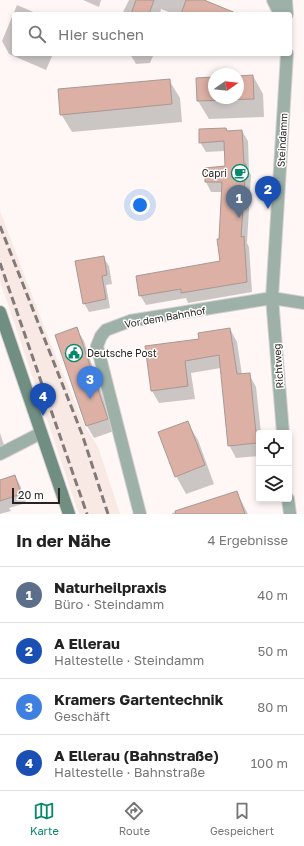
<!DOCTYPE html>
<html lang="de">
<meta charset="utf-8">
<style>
:root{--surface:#fff;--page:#f6f6f6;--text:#222;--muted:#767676;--line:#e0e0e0;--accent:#06886b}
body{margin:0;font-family:"Golos Text",sans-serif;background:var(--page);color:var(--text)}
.controls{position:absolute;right:12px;bottom:12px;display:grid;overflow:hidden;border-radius:4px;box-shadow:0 2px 6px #0003}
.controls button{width:36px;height:36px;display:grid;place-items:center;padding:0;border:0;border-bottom:1px solid var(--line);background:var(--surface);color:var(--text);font:20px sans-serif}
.compass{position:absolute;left:208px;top:68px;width:36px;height:36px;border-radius:50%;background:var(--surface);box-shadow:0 2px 6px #0003;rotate:76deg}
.scale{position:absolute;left:12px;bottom:10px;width:48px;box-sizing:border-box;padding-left:4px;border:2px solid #282220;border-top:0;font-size:11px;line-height:14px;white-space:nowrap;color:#282220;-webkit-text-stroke:3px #fff;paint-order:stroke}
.you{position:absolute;left:140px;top:205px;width:14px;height:14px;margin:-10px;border:3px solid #fff;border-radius:50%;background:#1a73e8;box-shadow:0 0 0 6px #1a73e833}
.badge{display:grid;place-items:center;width:26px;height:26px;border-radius:50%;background:var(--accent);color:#fff;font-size:13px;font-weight:700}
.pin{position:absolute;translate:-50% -33px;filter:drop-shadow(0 1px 2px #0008)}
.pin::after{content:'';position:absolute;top:21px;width:14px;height:12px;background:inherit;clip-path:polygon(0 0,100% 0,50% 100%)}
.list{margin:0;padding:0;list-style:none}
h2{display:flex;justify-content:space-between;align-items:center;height:52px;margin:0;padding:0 16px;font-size:17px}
h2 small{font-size:13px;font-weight:400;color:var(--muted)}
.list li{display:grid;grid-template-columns:26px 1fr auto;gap:12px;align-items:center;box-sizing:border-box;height:56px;padding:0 16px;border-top:1px solid var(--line)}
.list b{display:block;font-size:15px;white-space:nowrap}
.list p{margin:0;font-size:13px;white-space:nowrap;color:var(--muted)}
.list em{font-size:13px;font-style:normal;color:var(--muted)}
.icon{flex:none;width:22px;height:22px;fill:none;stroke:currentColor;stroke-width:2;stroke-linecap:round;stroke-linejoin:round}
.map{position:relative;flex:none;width:304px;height:514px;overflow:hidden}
.search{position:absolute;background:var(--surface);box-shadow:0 2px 6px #0003;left:12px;right:12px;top:12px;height:44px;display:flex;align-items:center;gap:10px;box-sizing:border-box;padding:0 14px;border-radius:4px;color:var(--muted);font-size:15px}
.sheet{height:276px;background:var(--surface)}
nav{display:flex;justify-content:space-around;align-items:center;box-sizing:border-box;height:56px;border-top:1px solid var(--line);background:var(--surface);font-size:11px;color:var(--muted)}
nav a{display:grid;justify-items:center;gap:2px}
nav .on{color:var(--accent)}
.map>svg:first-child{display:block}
</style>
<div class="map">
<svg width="304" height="514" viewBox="0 0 304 514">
<rect width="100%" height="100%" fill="#fef7f5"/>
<path fill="#f8e9e4" d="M0,211L46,332L85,427L98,447L120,514H79L0,281Z"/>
<path fill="#0003" d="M83,0H101L99,7Z
M129,0H202L233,14H174L161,9L160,14H122Z
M17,5L38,14H14V54H53L46,70L9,54L2,41Z
M130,54H154L150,63L136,64Z
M253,76L263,94L264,117L209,119L198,101L197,79L214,78V98H238V77Z
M169,80L180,98L182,122L72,132L61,114Z
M226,129L228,132L242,131L248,141L249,172L251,175L247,243L249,247L252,292L188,303L186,298L146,305L140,295L221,262L220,240L222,192H211L206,182L226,167L225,151L206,152L200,142Z
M103,257L109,266L112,284L106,285L110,308L89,312L84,303Z
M76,328L84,341L114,431L94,438L87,426L56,335Z
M230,329L237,342L242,375L249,374L256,387L261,433H259V456L236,458L229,445L221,368L191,373L195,399L159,403L152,391L146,347L200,340Z
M187,422L198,440L214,484L186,494L176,476Z
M0,433L5,448L0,449Z
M15,476L20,485L26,503L9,508L11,511L0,514V481Z
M237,493L248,514H172V513Z"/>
<path fill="#dcb0a4" stroke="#a89893" d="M136,0H154L149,14H131Z
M186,0H204L238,14H181Z
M253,75L254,99L197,101L196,78L214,77V98H238V76Z
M170,79L172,104L60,115L58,89Z
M226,128L227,131L242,130L244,164H246L241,237L244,236L247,282L181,293V289L139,296L136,276L220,261L217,239H219L222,182H205V168L225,166L224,141L199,143V129Z
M104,256L107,275L102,276L106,299L83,304L75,261Z
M77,327L108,419L86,426L55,335Z
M230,328L237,374L250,373L257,443L228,446L219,355L185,361L188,386L151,391L145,346L199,339L198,333Z
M188,421L205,465L175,477L158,432Z
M15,475L21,494L0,501V480Z
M237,491L245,514H176L175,511Z"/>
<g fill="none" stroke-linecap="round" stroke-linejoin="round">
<g stroke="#d7d1cf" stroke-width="14">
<path id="minor" d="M273,0L280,14
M286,0L287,14
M283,433L272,298L287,54
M0,454L41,433
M288,499L290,514
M140,514L97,346L101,336L106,330L130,321L272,298L304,303"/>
</g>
<g stroke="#d7d1cf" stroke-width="14">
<path id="secondary" d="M0,312L69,514"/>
</g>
<use href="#minor" stroke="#9db1a9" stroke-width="12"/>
<use href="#secondary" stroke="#718e83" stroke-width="12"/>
<path stroke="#807a78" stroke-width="3" stroke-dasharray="8 4" stroke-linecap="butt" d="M0,226L82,434L108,514
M0,263L87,514"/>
</g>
<defs>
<g id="cafe-ring" transform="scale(0.9)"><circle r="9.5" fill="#fff" stroke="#06886b" stroke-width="1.5"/><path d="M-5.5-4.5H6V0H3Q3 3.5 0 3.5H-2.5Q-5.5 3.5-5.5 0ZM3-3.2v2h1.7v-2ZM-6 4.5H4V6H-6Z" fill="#06886b"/></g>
<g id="civic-ring" transform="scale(0.9)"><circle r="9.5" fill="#fff" stroke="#06886b" stroke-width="1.5"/><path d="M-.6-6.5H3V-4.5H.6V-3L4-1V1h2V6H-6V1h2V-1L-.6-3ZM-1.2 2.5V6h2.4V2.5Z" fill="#06886b"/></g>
</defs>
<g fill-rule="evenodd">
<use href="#cafe-ring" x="240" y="173"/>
<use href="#civic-ring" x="74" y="353"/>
</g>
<g text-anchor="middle" stroke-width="3" stroke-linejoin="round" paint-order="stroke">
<g font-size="10" fill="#282220" stroke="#fff">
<text transform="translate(282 140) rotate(-87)" y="4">Steindamm</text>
<text transform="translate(165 317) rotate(-10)" y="4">Vor dem Bahnhof</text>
<text transform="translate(278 366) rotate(-94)" y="4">Richtweg</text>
</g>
<g font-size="10" fill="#282220" stroke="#fff" text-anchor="end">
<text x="227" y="177">Capri</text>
<text x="87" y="357" text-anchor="start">Deutsche Post</text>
</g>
</g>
</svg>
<div class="controls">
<button><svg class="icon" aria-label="locate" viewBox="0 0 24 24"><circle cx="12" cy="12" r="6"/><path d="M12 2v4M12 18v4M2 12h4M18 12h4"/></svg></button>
<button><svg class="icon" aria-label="layers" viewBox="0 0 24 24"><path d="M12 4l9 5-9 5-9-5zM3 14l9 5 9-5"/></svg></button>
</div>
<svg class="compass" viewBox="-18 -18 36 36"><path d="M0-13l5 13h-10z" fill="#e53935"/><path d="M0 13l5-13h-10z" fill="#767676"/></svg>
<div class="scale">20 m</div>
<div class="you"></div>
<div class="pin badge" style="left:239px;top:218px;background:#5c6f8a">1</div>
<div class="pin badge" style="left:268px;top:209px;background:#1a4fb4">2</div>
<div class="pin badge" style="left:90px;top:399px;background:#3f7fe0">3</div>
<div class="pin badge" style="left:43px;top:416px;background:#1a4fb4">4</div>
<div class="search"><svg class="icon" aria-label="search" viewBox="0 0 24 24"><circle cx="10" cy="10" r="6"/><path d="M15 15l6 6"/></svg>Hier suchen</div>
</div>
<section class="sheet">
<h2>In der Nähe<small>4 Ergebnisse</small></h2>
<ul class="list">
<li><span class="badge" style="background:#5c6f8a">1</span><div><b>Naturheilpraxis</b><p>Büro · Steindamm</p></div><em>40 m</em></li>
<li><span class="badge" style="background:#1a4fb4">2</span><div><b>A Ellerau</b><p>Haltestelle · Steindamm</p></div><em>50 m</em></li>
<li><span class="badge" style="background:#3f7fe0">3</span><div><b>Kramers Gartentechnik</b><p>Geschäft</p></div><em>80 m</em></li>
<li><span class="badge" style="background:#1a4fb4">4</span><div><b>A Ellerau (Bahnstraße)</b><p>Haltestelle · Bahnstraße</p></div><em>100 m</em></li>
</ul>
</section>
<nav>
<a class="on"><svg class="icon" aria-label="map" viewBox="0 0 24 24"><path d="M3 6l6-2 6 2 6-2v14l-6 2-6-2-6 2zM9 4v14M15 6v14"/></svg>Karte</a>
<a><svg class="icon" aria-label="directions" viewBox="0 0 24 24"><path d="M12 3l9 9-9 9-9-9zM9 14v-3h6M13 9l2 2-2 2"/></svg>Route</a>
<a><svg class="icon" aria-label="saved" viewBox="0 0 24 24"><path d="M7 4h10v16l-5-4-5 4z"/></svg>Gespeichert</a>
</nav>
